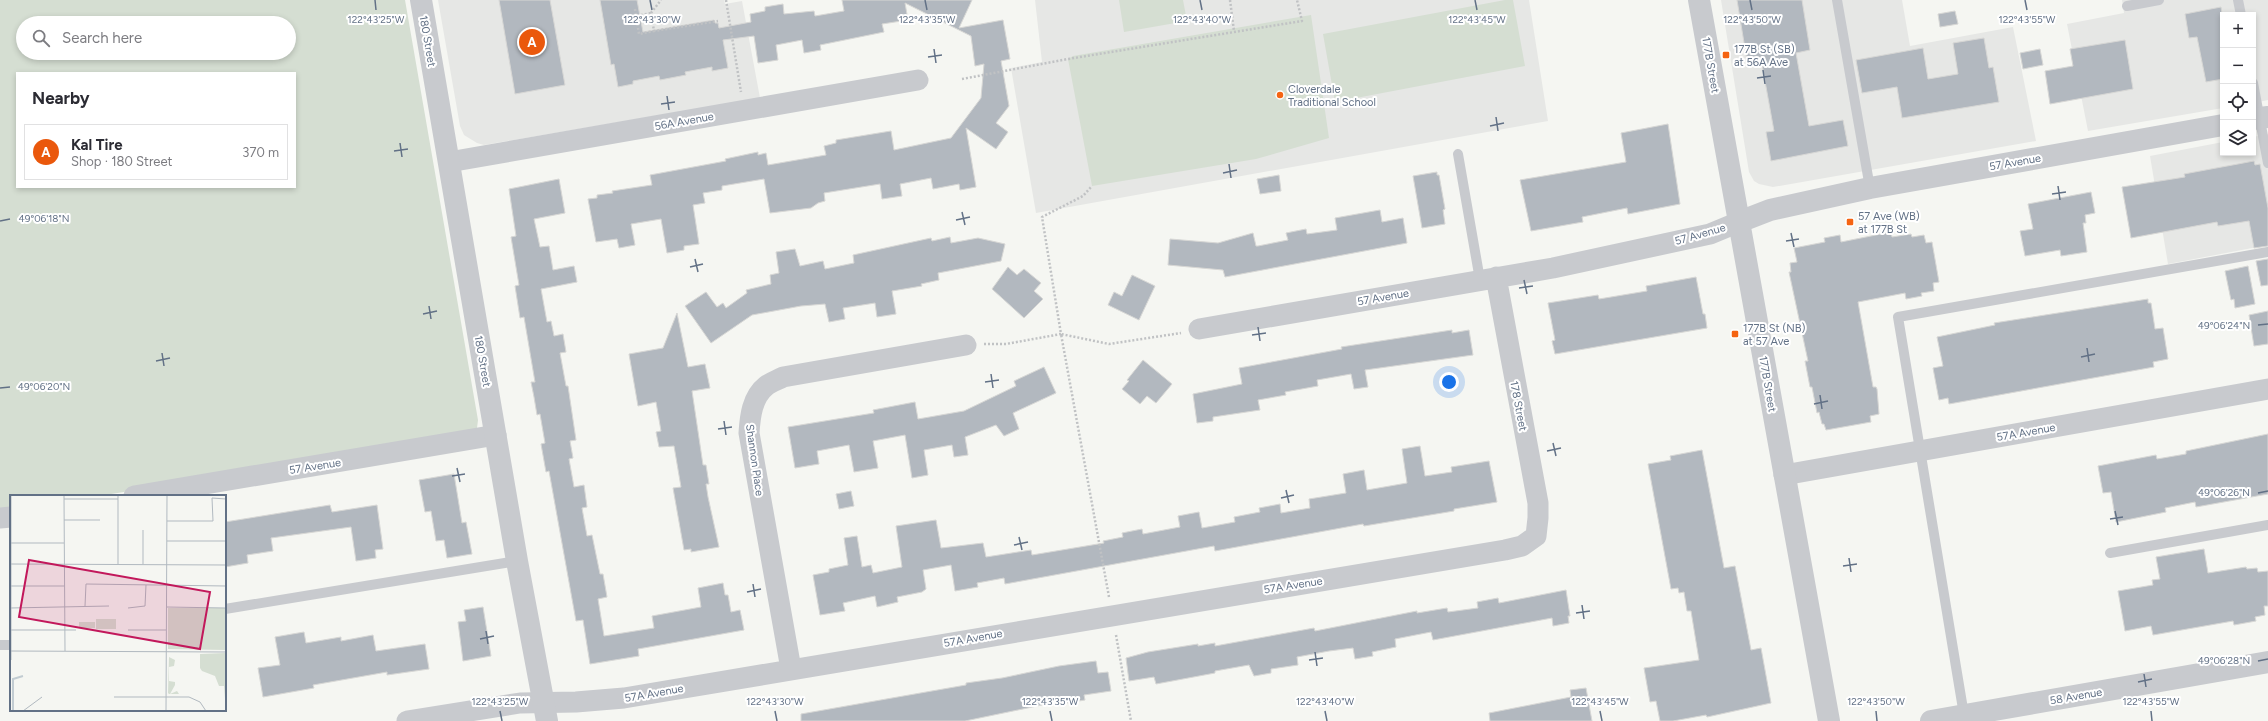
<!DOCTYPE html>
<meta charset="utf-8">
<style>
:root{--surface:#fff;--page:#f7f7f7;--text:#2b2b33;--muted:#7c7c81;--line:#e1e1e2;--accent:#ea580c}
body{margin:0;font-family:Figtree,sans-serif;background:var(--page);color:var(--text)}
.controls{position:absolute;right:12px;top:12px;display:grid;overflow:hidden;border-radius:0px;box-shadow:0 2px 6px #0003}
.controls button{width:36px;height:36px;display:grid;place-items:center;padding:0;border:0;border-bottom:1px solid var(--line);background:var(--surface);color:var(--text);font:20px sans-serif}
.you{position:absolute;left:1449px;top:382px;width:14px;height:14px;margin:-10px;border:3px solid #fff;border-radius:50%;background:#1a73e8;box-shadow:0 0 0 6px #1a73e833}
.badge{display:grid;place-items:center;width:26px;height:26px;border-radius:50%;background:var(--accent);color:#fff;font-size:13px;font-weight:700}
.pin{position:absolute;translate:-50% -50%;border:2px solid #fff;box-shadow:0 1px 4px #0006}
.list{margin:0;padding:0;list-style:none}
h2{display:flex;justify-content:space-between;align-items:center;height:52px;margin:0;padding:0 16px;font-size:17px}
h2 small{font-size:13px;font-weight:400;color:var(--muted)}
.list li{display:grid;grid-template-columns:26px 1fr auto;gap:12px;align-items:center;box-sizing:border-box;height:56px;margin:0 8px 8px;padding:0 8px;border:1px solid var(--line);border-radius:0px}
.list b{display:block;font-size:15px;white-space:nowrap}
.list p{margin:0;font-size:13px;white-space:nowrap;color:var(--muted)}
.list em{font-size:13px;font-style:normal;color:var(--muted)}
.icon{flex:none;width:22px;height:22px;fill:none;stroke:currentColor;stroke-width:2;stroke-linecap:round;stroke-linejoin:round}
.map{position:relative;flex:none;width:2268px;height:721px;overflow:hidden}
.search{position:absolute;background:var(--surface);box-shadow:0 2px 6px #0003;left:16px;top:16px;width:280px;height:44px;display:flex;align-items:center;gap:10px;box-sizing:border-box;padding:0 14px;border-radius:22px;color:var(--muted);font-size:15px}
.panel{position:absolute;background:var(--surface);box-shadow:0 2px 6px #0003;left:16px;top:72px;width:280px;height:116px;border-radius:0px}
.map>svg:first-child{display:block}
</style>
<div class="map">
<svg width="2268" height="721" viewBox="0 0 2268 721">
<rect width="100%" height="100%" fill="#f5f6f2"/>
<path fill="#e6e7e5" d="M438,0H724L725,4L742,1L760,98L484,145L477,143L464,135L460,126Z
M1035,0H1529L1548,121L1036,213L1011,68L1042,62Z
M1721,0H1902L1910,46L2013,27L2036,141L1773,187L1759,184L1754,181L1749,172Z
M2122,0H2268V100L2253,103V15H2223V108L2088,131L2067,24L2124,13Z
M2268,134V245L2168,264L2150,156L2223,142V153H2253V137Z"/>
<path fill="#d5ded2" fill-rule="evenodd" d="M0,0H405L478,420L477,428L467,436L99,496H11V510L0,512ZM23,23H289V53H23ZM17,73H295V187H17Z
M1119,0H1183L1187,21L1124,32Z
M1505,0H1513L1525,66L1335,102L1323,34Z
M1311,15L1329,138L1256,159L1092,186L1068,59L1073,56Z"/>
<path fill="#b2b8bf" stroke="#d7d7d5" d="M499,0H550L565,85L515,94Z
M600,0H637L643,32L714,20L715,23H718L719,28L751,22L750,14L765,11V7L783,4L784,14L814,11L815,16L844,11L842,0H972L959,28L1003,20L1010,59L1001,61L1009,106L996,123L1008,132L996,149L966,128L976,187L960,190L959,184L933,189L931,178L900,184L902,196L882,199L880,184L824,193L825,201L818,203L811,208L770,213L764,179L722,186V190L703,193L705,203L693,205L699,244L684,246V250L667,253L661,219L631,224L635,245L619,248L617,239L596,242L588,199L597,198V195L613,193L612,191L652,185L650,175L726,161L725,159L758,152V155L766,153L768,165L826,155L824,146L836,143V140L891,131L894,150L951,138L981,98L984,64L975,66L971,36L905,3L908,20L882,24L884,32L820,45L821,50L804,53L802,40L776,45L778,60L758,63L754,36L723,40L728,68L712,71V67L685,72L686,75L660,80L659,76L633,81V84L618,87L614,64L611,65Z
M1737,0H1802L1810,50L1796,53L1809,126L1843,120L1848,146L1771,161L1766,132L1774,131L1761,59L1747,61Z
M2221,7L2223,20V79L2206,82L2197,37L2189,38L2185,14Z
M1955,11L1958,24L1940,27L1938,14Z
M1984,38L1989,68L1993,67L1999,102L1902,118L1897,87L1862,93L1856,60L1923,48L1928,79L1958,74L1953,43Z
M2125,40L2133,89L2050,104L2045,71L2073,66L2070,49Z
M2040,49L2043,65L2023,69L2020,53Z
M1668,124L1680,204L1628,214L1627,208L1582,217L1583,222L1531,231L1520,180L1626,162L1621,133Z
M2254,161L2255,165L2260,164L2268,208V246L2254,248L2249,221L2218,226L2217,222L2131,238L2122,187L2185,177L2184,174Z
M1437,172V175H1439L1445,209L1443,210L1445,224L1422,228L1413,176Z
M1279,175L1281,191L1260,194L1257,179Z
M559,179L565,213L534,219L540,247L549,246L553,270L574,266L577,282L541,289L547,322L551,321L554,336L563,334L566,352L560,353L566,386H568L576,440L570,441L573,458L569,459L574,487L584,485L587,507L582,508L587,536L592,535L600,574H603L607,597L598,599L604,636L654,628L652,616L701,607L698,588L723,583L725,595H728L731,612L740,610L744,630L638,649L639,656L590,664L583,620L576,621L549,471L546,472L541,444L545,443L540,414L537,415L534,397L531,382H535L524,317L520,318L515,286L519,285L511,237L516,236L509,189Z
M2091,192L2095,213L2085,215L2086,223H2083L2087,252L2061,256L2060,250L2025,256L2020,231L2033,229L2028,204Z
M1380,210L1382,222L1403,218L1407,243L1225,277L1223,270L1168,265L1170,239L1218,243L1253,233L1256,246H1258L1288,240L1286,233L1306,229L1307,234L1337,230L1335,218Z
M1891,232L1892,237L1911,234L1912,237L1924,235L1926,243L1932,242L1939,282L1933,283L1934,291L1921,293L1922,296L1906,299L1905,293L1858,302L1873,387H1876L1877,389L1879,414L1870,416L1871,422L1826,430L1824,424H1822L1819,412L1817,413L1812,387H1810L1805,361H1808L1789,272H1791L1790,263L1797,262L1794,248L1825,242L1824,238L1840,235L1841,242Z
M950,237L951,243L978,238L1005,244L1001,261L938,273L939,280L921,284L922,286L892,291L896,314L877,317L875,303L843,308L845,319L829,322L825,304L801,306L752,315L711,343L685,306L706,292L717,307L723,303L726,308L747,293L746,290L771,284L770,275L779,273L776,252L795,249L800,266L823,261L825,269L854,263L853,255L931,238L932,241Z
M2268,259V285L2261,286L2256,261Z
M2248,266L2255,304L2235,308L2234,299L2231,300L2225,271Z
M1008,267L1017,275L1024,269L1041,283L1034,291L1043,299L1024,318L992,289Z
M1132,275L1155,286L1139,320L1108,305L1114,292L1122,296Z
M1696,277L1703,314H1705L1707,328L1555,354L1552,341L1555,340L1548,303L1598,295L1599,299L1647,291L1646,286Z
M2148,299V303H2151L2155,329L2163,328L2168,359L2153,362L2154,367L1949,404L1948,398L1939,400L1933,368L1943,366L1937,337L1995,325L1994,323Z
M2268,311V344L2254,346L2249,315Z
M677,313L688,367L705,364L710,388L692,391L703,465H706L709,484H706L708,497L719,547L691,552V549L684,550L673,488L681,487L674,446L659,447L656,432L661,431L656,402L638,406L629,354L663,348Z
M1452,330V333L1469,330L1473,355L1365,370L1368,387L1354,389L1351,374L1317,380L1318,386L1285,392L1286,395L1258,400L1260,410L1213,417V421L1197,423L1193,394L1242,384L1239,368L1342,349L1341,347Z
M1143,360L1172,384L1156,403L1147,396L1140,404L1122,389L1129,381L1127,380Z
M1044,367L1056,393L1013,413L1019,429L1004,436L996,425L965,437L968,455L954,457L952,445L924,450L928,475L912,478L905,435L873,441L878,468L854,472L849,445L817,451L819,464L795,468L788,427L874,413L873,410L915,402L918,419L964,411L1016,386L1014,381Z
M2268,434V494L2196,507L2195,502L2165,508L2166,512L2116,522L2111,492L2103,493L2098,466L2156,455L2157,459L2186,454V451Z
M1420,446L1425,476L1452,472L1451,467L1489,461L1497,502L1454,509V511L1364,526L1363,524L1215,551L1214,546L1005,584L1004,578L977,583L978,587L955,591L951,565L923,570L926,589L922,592L897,597L898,602L877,607L875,596L843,603L845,611L820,615L813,575L829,572V569L848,565L844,538L857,536L862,567L871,565L873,573L902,567L896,526L936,520L941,548L983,543L986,557L1031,550L1032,555L1104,543L1103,541L1123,537L1122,533L1142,529L1143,534L1180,527L1178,516L1199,512L1202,528L1235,522L1234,517L1260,512L1259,508L1280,504L1281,513L1310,508L1309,499L1346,493L1343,474L1364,470L1367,490L1407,483L1402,449Z
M1702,450L1724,568L1735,566L1751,650L1761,648L1771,703L1707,717L1706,715L1673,721H1660L1656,701L1650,702L1644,668L1699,660L1691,611H1687L1684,592L1679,593L1678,588L1671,589L1648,464L1671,460L1670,456Z
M454,474L462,523L466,522L472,554L447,558L444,540L436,541L431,511L425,512L419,480Z
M851,491L854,506L839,509L836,494Z
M330,505L332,512L377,505L383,549L375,550L376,558L356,561L351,527L271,538L273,551L247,555L248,563L225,567V522Z
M2204,549L2208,573L2246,567L2247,569L2257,568L2258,572L2268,571V606H2264L2265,615L2255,617L2256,621L2234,625L2233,621L2153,635L2151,626L2125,631L2118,591L2153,585L2152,580L2160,579L2156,557Z
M1566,590L1570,616H1568L1569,623L1553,626L1552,618L1433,640L1431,632L1395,639L1396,647L1372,652L1373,656L1355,659L1353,648L1329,651L1297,657L1298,665L1271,669V673L1254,676L1249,665L1215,671V673L1156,684L1154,677L1129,681L1126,658L1148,652L1198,644V646L1215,643V646L1314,628L1315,631L1417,611V613L1447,608L1448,612L1478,608L1477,602L1498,598L1499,603Z
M483,607L491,656L463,661L458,622L466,621L464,610Z
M304,632L306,643L341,637V641L373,635L376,651L425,644L429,669L387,675V672L313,685L314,688L263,697L258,668L280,665L275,637Z
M1096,661L1098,673L1108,672L1111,691L1084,695L1085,700L1067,703L1066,700L965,721H801V714L966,685V683L1002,678L1059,666Z
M1586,688L1592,721H1490L1489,713L1571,697L1570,690Z"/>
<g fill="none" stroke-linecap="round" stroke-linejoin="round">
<path stroke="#c0c2c4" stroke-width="2.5" stroke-dasharray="2 2" stroke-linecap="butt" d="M726,0L741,92
M1230,0L1234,31
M635,9L636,16L651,13L654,31L718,21
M651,13L661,0
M636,16L639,34L654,31
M962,79L1068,59L1302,21L1297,0
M984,344H1006L1061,334L1042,217L1083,196L1092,186
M1109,597L1061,334L1109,344L1181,333
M1116,635L1131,721"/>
<path stroke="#c8cace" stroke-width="10" d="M1837,0L1870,188
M2238,0L2241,15
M2127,6L2159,0
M2253,83L2268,163
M1458,154L1480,280
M2110,553L2268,525
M225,609L517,561
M0,645H11
M1964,715L1898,317L2268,252"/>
<path stroke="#c8cace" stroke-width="21" d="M449,162L918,80
M1199,329L1553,268L1710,234L1739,222
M1784,475L2268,389
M134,496L496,435
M0,518L11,517
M791,669L749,433C750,417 752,397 766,386C771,382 778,380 783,377L966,345
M407,721L520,703L576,702L624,698L1505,550L1522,546L1536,536L1538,518V503L1496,277"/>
<path stroke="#c8cace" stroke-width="22" d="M421,0L517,561L547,721
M1699,0L1829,721
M2253,119L2268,117
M1739,222L1770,210L1870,188L2223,125
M1931,721L2268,662"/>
</g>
<path fill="none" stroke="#627186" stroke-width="1.5" d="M375,0L376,10M650,0L652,10M925,0L927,10M1200,0L1202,10M1475,0L1477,10M1750,0L1752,10M2025,0L2027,10M934,49L936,63M928,57L942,55M1763,70L1765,84M1757,78L1771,76M667,96L669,110M661,104L675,102M1496,117L1498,131M1490,126L1504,123M400,143L402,157M394,151L408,149M1229,164L1231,178M1223,173L1237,170M2058,186L2060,200M2052,194L2066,192M962,212L965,225M956,220L970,217M0,221L10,219M1791,233L1794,247M1786,241L1799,239M695,259L698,272M690,267L703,264M1524,280L1527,294M1519,288L1533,286M429,306L431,319M423,314L437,311M2258,325L2268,324M1258,327L1260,341M1252,335L1266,333M2087,348L2089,362M162,353L164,366M2081,357L2095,354M156,361L170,358M991,374L993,388M985,382L999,380M0,388L10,387M1820,395L1822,409M1814,404L1828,401M724,421L726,435M718,429L732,427M1553,443L1556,456M1547,451L1561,448M457,468L460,482M452,476L465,474M1286,490L1289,503M2258,493L2268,491M1281,498L1294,495M2115,511L2118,525M2110,519L2123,517M1019,537L1022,550M1014,545L1028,542M1849,558L1851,572M1843,566L1857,564M753,584L755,597M747,592L761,589M1582,605L1584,619M1576,613L1590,611M486,631L488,644M480,639L494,636M1315,652L1317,666M1309,660L1323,658M2258,661L2268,659M2144,674L2146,687M2138,682L2152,679M500,711L502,721M775,711L777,721M1050,711L1052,721M1325,711L1327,721M1600,711L1602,721M1876,711L1877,721M2151,711L2152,721"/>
<g fill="#f56413" stroke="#fff" stroke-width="1.5">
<rect x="1722" y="51" width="8" height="8" rx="2"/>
<circle cx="1280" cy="95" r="4"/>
<rect x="1846" y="218" width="8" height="8" rx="2"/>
<rect x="1731" y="330" width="8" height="8" rx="2"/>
</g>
<g text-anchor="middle" stroke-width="4" stroke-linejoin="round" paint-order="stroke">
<g font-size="11" fill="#627186" stroke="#fff">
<text transform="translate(428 41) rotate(80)" y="4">180 Street</text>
<text transform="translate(1711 65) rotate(80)" y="4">177B Street</text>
<text transform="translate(684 121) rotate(-10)" y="4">56A Avenue</text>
<text transform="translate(2015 162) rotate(-10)" y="4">57 Avenue</text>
<text transform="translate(1700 234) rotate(-16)" y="4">57 Avenue</text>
<text transform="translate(1383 297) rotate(-10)" y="4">57 Avenue</text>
<text transform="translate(483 361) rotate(80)" y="4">180 Street</text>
<text transform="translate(1768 384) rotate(80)" y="4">177B Street</text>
<text transform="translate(1519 406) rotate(79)" y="4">178 Street</text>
<text transform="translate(2026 432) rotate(-10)" y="4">57A Avenue</text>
<text transform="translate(755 460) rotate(82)" y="4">Shannon Place</text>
<text transform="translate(315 466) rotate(-9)" y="4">57 Avenue</text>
<text transform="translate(1293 585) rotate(-9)" y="4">57A Avenue</text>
<text transform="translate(973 638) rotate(-10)" y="4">57A Avenue</text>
<text transform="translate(654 693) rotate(-10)" y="4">57A Avenue</text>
<text transform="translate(2076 696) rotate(-10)" y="4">58 Avenue</text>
</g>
<g font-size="11" fill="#627186" stroke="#fff" text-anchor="start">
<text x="1734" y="53">177B St (SB)<tspan x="1734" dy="13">at 56A Ave</tspan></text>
<text x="1288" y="93">Cloverdale<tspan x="1288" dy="13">Traditional School</tspan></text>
<text x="1858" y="220">57 Ave (WB)<tspan x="1858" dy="13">at 177B St</tspan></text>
<text x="1743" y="332">177B St (NB)<tspan x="1743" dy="13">at 57 Ave</tspan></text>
</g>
</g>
<g transform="translate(10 495)">
<rect width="216" height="216" fill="#f5f6f2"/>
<path d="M158,113H216V155L158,154ZM86,124H106V134H86ZM69,127H85V133H69ZM215,158L216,177V216L214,191H209L205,181L192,176L190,173V159ZM159,162L165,165L164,171L159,172V186L165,187V190L160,199L167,196L169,199H159L158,198Z" fill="#d5ded2"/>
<path fill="none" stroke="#c2ccd2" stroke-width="2" d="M3,216V184L13,181"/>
<path fill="none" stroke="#b1b9c0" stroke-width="1" d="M1,0V165M54,0L55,156M108,0V69M54,4H108M54,25H90M157,26H203L202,3L216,4M133,35V69M157,46H216M0,48H54M0,69L216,70M1,91H55M75,111L76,89L216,91M157,112L216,113M0,113L99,111M118,113L135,111L136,90M1,135H66M118,135H156M0,156L216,157M104,202H179L190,207L196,216M13,216L32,202M156,216L157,0"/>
<path fill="#c2185b" fill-opacity="0.15" stroke="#c2185b" stroke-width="2" d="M19,65L200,97L190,154L9,122Z"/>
<rect width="216" height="216" fill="none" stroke="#627186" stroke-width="2"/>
</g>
<g font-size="10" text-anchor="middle" fill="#627186" stroke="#fff" stroke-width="4" stroke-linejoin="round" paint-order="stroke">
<text x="376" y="23">122°43'25"W</text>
<text x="652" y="23">122°43'30"W</text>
<text x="927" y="23">122°43'35"W</text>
<text x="1202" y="23">122°43'40"W</text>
<text x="1477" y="23">122°43'45"W</text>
<text x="1752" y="23">122°43'50"W</text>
<text x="2027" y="23">122°43'55"W</text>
<text x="44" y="222">49°06'18"N</text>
<text x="2224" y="329">49°06'24"N</text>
<text x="44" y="390">49°06'20"N</text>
<text x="2224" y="496">49°06'26"N</text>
<text x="2224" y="664">49°06'28"N</text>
<text x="500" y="705">122°43'25"W</text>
<text x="775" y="705">122°43'30"W</text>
<text x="1050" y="705">122°43'35"W</text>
<text x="1325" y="705">122°43'40"W</text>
<text x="1600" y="705">122°43'45"W</text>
<text x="1876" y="705">122°43'50"W</text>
<text x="2151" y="705">122°43'55"W</text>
</g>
</svg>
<div class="controls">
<button>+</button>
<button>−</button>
<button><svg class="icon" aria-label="locate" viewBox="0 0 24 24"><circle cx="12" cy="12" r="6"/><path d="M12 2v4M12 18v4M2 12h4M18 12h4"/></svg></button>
<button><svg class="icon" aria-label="layers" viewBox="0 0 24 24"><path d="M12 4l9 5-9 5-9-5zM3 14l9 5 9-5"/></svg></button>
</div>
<div class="you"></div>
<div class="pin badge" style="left:532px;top:42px">A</div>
<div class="search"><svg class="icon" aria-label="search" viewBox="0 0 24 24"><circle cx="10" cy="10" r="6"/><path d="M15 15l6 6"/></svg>Search here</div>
<section class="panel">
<h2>Nearby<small></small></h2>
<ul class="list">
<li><span class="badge">A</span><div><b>Kal Tire</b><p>Shop · 180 Street</p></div><em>370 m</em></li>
</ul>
</section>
</div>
